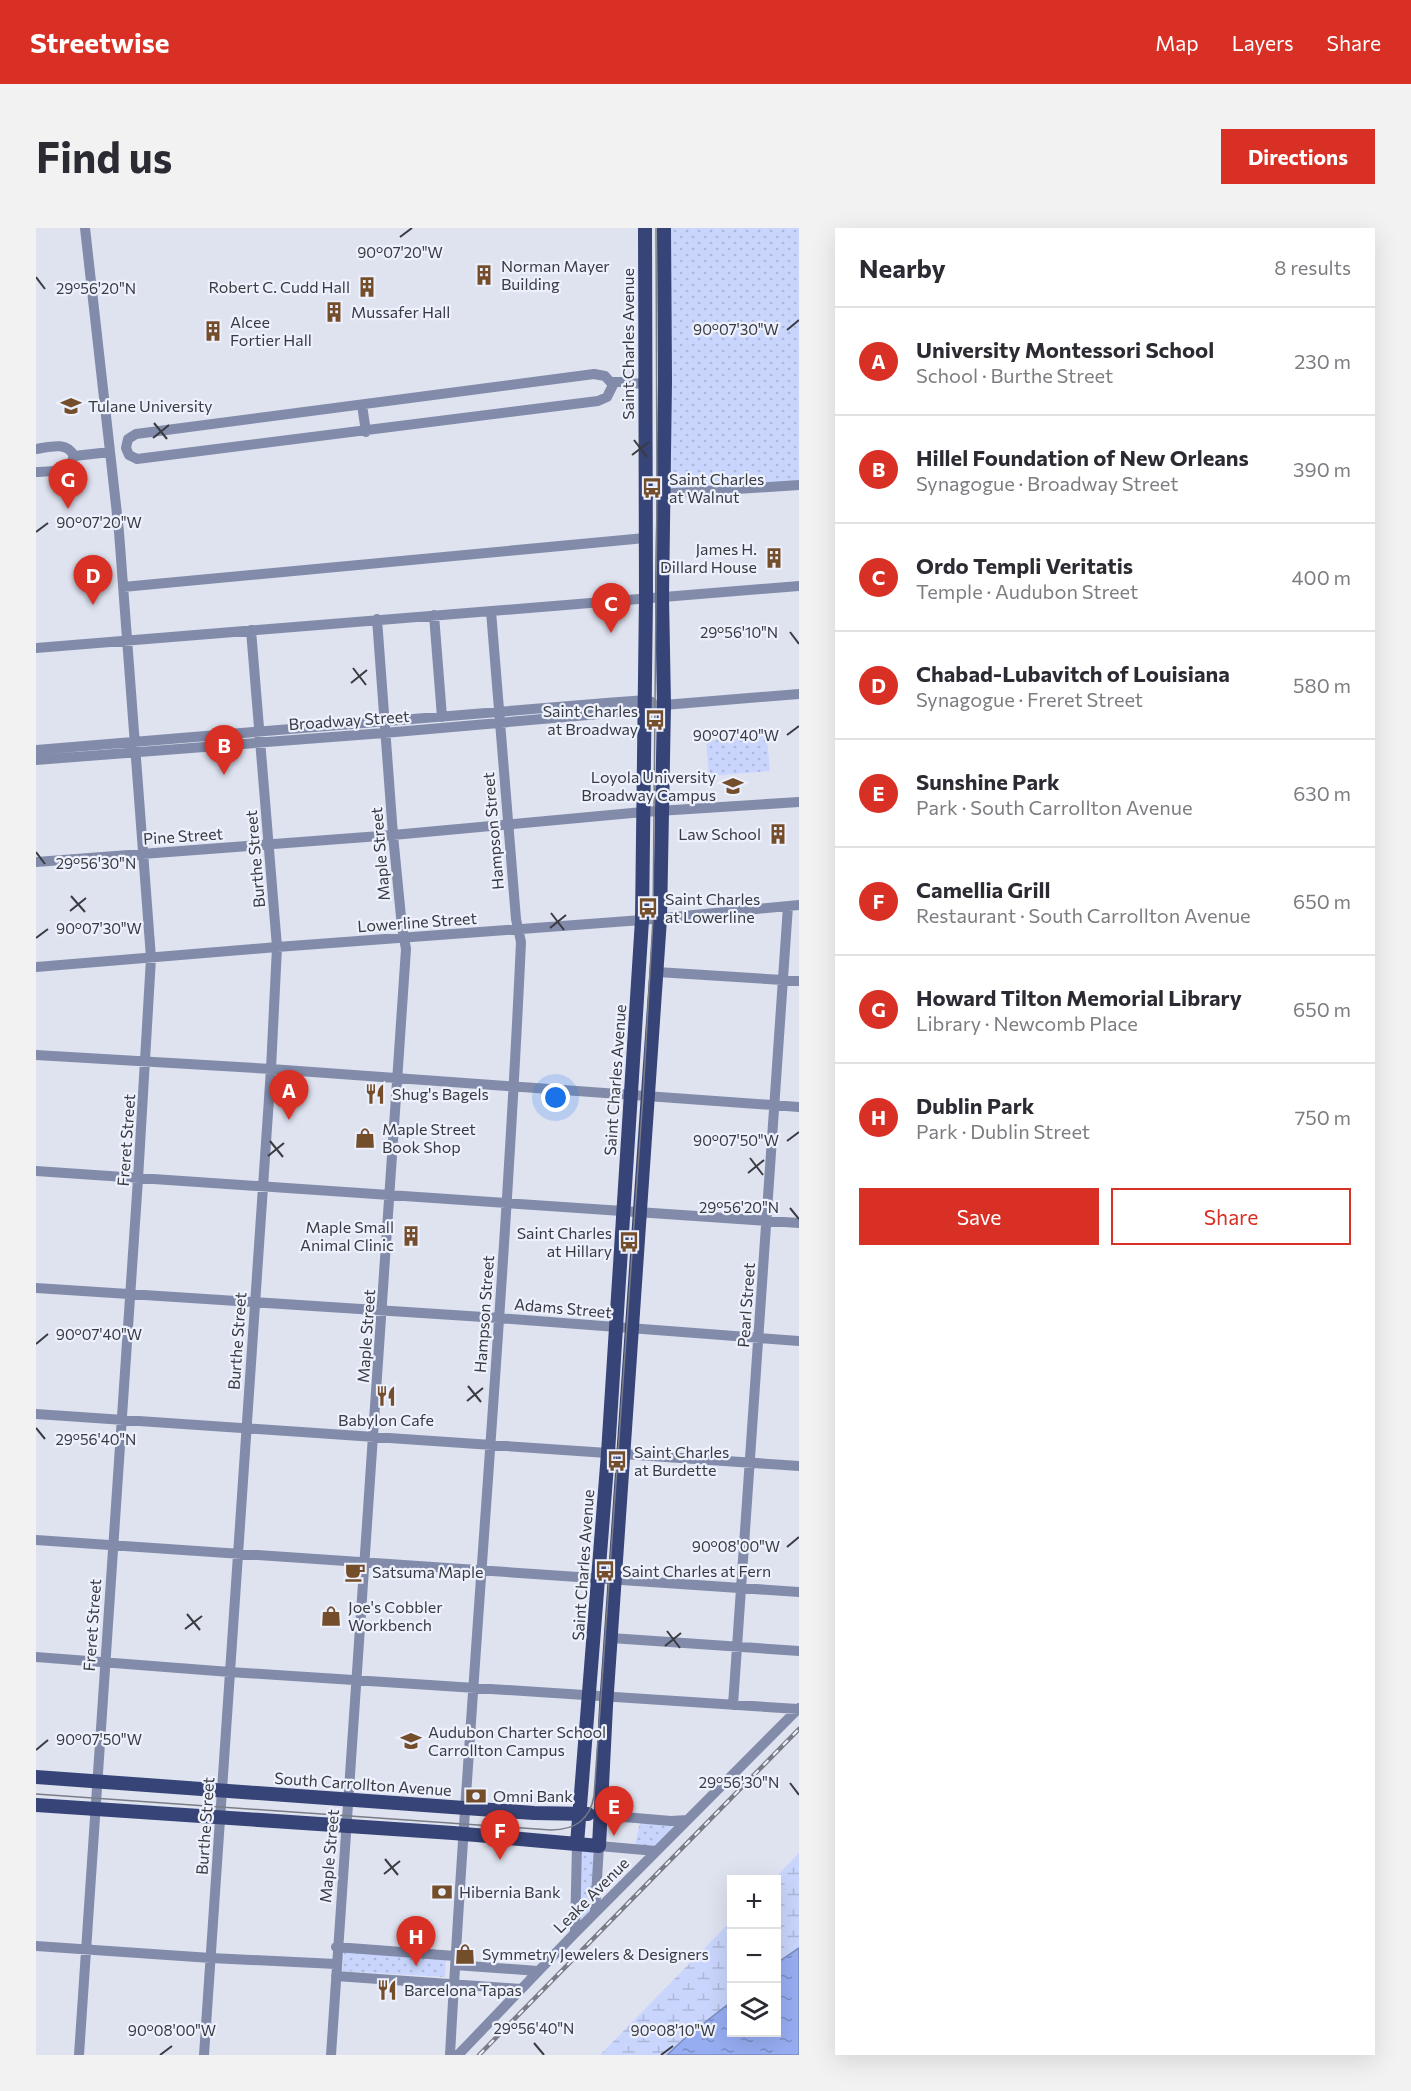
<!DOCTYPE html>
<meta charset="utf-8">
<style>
:root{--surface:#fff;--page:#f2f2f3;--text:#2b2b33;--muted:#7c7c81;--line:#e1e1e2;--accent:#d93025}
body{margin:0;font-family:Commissioner,sans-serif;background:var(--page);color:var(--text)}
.controls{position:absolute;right:18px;bottom:18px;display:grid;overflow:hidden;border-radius:0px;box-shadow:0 6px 24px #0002}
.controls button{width:54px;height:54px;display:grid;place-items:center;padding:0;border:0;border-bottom:2px solid var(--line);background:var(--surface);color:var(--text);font:30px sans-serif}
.you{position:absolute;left:520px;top:870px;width:21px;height:21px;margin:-15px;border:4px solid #fff;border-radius:50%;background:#1a73e8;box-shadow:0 0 0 9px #1a73e833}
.badge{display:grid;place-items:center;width:39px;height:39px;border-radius:50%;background:var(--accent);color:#fff;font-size:20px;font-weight:700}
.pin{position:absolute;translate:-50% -50px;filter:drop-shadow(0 2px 3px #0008)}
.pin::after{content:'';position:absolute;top:32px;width:21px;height:18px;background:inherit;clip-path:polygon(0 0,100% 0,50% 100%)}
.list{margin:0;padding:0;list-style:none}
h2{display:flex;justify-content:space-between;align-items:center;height:78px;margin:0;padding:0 24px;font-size:26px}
h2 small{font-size:20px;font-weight:400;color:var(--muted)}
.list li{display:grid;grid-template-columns:39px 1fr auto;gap:18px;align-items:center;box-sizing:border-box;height:108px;padding:0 24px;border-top:2px solid var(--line)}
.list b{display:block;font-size:22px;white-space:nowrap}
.list p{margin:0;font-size:20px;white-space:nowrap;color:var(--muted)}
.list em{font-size:20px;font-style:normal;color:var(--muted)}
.actions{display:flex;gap:12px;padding:18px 24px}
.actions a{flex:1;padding:14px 0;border:2px solid var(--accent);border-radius:0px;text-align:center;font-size:21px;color:var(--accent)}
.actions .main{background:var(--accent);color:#fff}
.icon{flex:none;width:33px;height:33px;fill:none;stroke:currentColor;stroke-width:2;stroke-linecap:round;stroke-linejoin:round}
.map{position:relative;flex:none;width:763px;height:1827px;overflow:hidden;border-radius:0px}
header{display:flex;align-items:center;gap:36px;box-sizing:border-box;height:84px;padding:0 30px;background:var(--accent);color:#fff}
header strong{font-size:28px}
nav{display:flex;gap:33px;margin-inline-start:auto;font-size:21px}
.intro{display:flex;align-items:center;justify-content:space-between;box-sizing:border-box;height:144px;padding:0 36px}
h1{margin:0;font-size:42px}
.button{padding:15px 27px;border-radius:0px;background:var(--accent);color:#fff;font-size:21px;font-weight:700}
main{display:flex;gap:36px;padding:0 36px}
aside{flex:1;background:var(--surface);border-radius:0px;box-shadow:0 6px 24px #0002}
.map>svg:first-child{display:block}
</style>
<header>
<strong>Streetwise</strong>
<nav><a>Map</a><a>Layers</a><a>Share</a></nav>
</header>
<div class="intro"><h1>Find us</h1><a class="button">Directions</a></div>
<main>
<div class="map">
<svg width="763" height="1827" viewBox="0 0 763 1827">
<defs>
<pattern id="wetland-marsh" width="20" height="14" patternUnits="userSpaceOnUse" patternTransform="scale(1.5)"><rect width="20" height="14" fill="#c9d5fc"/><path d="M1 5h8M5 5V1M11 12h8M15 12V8" fill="none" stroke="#adb8d9"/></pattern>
<pattern id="park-dots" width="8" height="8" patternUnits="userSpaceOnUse" patternTransform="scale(1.5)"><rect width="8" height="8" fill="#c9d5fc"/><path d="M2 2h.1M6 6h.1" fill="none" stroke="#adb8d9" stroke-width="1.8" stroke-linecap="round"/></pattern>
<pattern id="water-ripples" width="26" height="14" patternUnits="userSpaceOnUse" patternTransform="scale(1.5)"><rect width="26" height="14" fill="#97adf2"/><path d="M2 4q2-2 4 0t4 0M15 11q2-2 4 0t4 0" fill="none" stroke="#7c8ec5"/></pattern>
</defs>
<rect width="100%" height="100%" fill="#dfe3f0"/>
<path fill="url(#wetland-marsh)" d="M763,1625V1727L741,1749L740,1652H737Z
M695,1693V1781L639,1827H564Z"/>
<path fill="url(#park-dots)" d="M632,0H763V256L632,264Z
M731,508L734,543L673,548L670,513Z
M604,1595L639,1597L635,1603L619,1619L599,1616Z
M560,1621L558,1680L543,1694V1622Z
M308,1724L410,1731L409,1749L306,1743Z"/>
<path fill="url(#water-ripples)" stroke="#7b8bbd" stroke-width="1.5" d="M763,1720V1827H631L649,1810L695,1774L696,1804H740L741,1735Z"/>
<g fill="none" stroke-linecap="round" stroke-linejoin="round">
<path stroke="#828caa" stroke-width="10" d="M558,146L569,148L577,157L571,169L562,173L101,231L93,227L90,220L92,211L100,206Z
M575,154H588L590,156L609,155
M326,177L330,204
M0,221C13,219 31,213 38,228C33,245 15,243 0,244
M38,228L74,224
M608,267L763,257
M87,359L609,310
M398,387L406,489
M0,420L763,358
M0,522L570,475L610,472L616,474
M0,532L348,505L609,482L628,477L763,466
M0,634L357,607L607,584L763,574
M0,739L241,719L606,692L763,677
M621,744L763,753
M0,827L235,841L763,879
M0,943L763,995
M0,1060L463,1090L763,1113
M0,1186L763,1238
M0,1312L763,1364
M575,1410L763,1423
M0,1429L194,1444L762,1481
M697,1477L752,678
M564,1587L635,1593L651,1592
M559,1684L563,1618L620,1623
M539,1705L541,1616
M0,1718L175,1730L300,1736
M300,1719L419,1728
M419,1737L502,1743
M300,1748L485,1761
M43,1827L102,951L115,730L83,304L49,0
M168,1827L235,841L241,719L215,402
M295,1827C317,1458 348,1090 370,721L366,699L357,607L341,391
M414,1827C434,1456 468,1085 485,714L480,691L455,383
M422,1827L539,1705L763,1480"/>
<path stroke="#364477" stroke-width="14" d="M0,1549L498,1585L552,1586
M0,1577L417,1605L563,1618L570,1478L624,691L628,477L626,368L629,154L628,0
M541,1616L572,1225L606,692L610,369L609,0"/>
<path stroke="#7a7d85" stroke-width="1.5" d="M0,1566L515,1602C539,1602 554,1592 558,1568L607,868L617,691L621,263L620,0"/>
<g stroke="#7a7d85" stroke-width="4.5">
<path id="rail" d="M443,1827L763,1501"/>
</g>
<use href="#rail" stroke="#edf1fd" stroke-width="2" stroke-dasharray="7" stroke-linecap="butt"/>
</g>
<path fill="none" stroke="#393b40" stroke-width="2" d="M364,9L376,0M0,49L9,61M751,102L763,92M118,195L131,211M117,210L133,197M598,212L611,229M596,227L613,214M0,304L12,295M754,404L763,416M317,440L330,457M315,455L331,442M751,507L763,498M0,624L9,636M35,668L49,684M34,683L50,670M515,685L528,702M514,700L530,687M0,710L12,701M234,913L247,929M751,913L763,904M232,928L248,915M714,930L727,947M712,945L728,932M754,980L763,991M0,1116L12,1106M432,1158L445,1174M431,1173L447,1160M0,1200L9,1211M751,1319L763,1309M151,1386L164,1402M149,1401L166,1388M631,1403L644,1420M629,1418L645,1405M0,1522L12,1512M754,1555L763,1567M349,1631L362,1647M348,1646L364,1633M498,1815L508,1827M124,1827L136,1818M625,1827L637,1818"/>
<defs>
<g id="building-bare" transform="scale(1.62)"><path d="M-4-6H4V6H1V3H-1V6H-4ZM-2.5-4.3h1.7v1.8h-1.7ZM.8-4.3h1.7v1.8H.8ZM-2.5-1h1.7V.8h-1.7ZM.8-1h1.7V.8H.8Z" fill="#744d2b" stroke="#edf1fd" stroke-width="2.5" paint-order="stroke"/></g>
<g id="university-bare" transform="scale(1.62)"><path d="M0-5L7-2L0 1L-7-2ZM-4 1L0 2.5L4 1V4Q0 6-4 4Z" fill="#744d2b" stroke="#edf1fd" stroke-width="2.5" paint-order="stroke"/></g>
<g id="bus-bare" transform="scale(1.62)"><path d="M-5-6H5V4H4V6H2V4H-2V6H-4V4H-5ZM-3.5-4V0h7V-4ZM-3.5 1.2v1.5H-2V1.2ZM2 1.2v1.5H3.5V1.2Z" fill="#744d2b" stroke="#edf1fd" stroke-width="2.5" paint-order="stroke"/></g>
<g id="restaurant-bare" transform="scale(1.62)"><path d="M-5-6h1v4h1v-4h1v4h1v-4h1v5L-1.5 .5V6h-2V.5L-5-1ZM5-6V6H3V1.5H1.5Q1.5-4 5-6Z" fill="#744d2b" stroke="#edf1fd" stroke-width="2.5" paint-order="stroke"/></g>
<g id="shop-bare" transform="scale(1.62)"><path d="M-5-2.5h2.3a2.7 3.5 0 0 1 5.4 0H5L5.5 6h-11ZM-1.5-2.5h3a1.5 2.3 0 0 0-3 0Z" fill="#744d2b" stroke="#edf1fd" stroke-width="2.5" paint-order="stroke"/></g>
<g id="cafe-bare" transform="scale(1.62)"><path d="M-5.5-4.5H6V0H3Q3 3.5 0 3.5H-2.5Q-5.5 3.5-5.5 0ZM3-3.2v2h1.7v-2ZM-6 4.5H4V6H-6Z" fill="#744d2b" stroke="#edf1fd" stroke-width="2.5" paint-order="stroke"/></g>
<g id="school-bare" transform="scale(1.62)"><path d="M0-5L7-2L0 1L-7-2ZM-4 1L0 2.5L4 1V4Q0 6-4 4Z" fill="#744d2b" stroke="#edf1fd" stroke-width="2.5" paint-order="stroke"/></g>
<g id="bank-bare" transform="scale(1.62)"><path d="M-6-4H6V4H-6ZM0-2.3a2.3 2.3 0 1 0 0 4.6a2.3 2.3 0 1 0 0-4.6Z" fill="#744d2b" stroke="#edf1fd" stroke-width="2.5" paint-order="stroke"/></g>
</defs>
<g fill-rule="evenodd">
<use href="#building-bare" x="448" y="47"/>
<use href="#building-bare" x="331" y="59"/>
<use href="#building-bare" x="298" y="84"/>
<use href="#building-bare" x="177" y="103"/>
<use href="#university-bare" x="35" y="178"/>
<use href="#bus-bare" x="616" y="260"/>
<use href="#building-bare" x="738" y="330"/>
<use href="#bus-bare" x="619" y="492"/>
<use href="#university-bare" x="697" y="558"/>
<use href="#building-bare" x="742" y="606"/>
<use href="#bus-bare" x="612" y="680"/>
<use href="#restaurant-bare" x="339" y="866"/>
<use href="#shop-bare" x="329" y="910"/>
<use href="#building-bare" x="375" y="1008"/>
<use href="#bus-bare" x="593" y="1014"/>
<use href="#restaurant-bare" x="350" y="1168"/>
<use href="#bus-bare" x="581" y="1233"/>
<use href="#bus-bare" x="569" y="1343"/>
<use href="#cafe-bare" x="319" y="1344"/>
<use href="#shop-bare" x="295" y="1388"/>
<use href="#school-bare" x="375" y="1513"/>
<use href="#bank-bare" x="440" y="1568"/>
<use href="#bank-bare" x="406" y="1664"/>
<use href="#shop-bare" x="429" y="1726"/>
<use href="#restaurant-bare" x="351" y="1762"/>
</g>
<g text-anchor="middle" stroke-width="4.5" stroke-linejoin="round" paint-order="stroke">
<g font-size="16" fill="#393b40" stroke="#edf1fd" text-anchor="start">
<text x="465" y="44">Norman Mayer<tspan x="465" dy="18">Building</tspan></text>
<text x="314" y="65" text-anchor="end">Robert C. Cudd Hall</text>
<text x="315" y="90">Mussafer Hall</text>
<text x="194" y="100">Alcee<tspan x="194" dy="18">Fortier Hall</tspan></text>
<text x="52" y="184">Tulane University</text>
<text x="633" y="257">Saint Charles<tspan x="633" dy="18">at Walnut</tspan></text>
<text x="721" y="327" text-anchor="end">James H.<tspan x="721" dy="18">Dillard House</tspan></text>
<text x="602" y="489" text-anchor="end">Saint Charles<tspan x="602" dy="18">at Broadway</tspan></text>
<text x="680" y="555" text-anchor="end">Loyola University<tspan x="680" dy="18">Broadway Campus</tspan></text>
<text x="725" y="612" text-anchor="end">Law School</text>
<text x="629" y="677">Saint Charles<tspan x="629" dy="18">at Lowerline</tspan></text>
<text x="356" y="872">Shug's Bagels</text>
<text x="346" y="907">Maple Street<tspan x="346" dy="18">Book Shop</tspan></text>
<text x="358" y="1005" text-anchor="end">Maple Small<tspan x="358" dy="18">Animal Clinic</tspan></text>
<text x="576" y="1011" text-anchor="end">Saint Charles<tspan x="576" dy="18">at Hillary</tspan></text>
<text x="350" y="1198" text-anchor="middle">Babylon Cafe</text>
<text x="598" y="1230">Saint Charles<tspan x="598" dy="18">at Burdette</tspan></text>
<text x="586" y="1349">Saint Charles at Fern</text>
<text x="336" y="1350">Satsuma Maple</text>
<text x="312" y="1385">Joe's Cobbler<tspan x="312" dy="18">Workbench</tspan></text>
<text x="392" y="1510">Audubon Charter School<tspan x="392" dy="18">Carrollton Campus</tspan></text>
<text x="457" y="1574">Omni Bank</text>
<text x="423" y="1670">Hibernia Bank</text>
<text x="446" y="1732">Symmetry Jewelers &amp; Designers</text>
<text x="368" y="1768">Barcelona Tapas</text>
</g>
<g font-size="16" fill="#393b40" stroke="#edf1fd">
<text transform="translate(592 116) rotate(-90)" y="6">Saint Charles Avenue</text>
<text transform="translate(313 492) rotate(-4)" y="6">Broadway Street</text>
<text transform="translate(457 603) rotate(-95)" y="6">Hampson Street</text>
<text transform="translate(147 608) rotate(-4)" y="6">Pine Street</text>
<text transform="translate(344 626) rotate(-95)" y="6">Maple Street</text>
<text transform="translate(219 631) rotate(-95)" y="6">Burthe Street</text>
<text transform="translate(381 694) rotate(-4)" y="6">Lowerline Street</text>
<text transform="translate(579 852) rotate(-86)" y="6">Saint Charles Avenue</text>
<text transform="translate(90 912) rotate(-86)" y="6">Freret Street</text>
<text transform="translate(710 1077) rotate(-86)" y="6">Pearl Street</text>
<text transform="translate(527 1080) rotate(5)" y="6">Adams Street</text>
<text transform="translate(448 1086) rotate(-86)" y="6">Hampson Street</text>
<text transform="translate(330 1108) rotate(-86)" y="6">Maple Street</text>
<text transform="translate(201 1113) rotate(-86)" y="6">Burthe Street</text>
<text transform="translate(547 1337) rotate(-86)" y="6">Saint Charles Avenue</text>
<text transform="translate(56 1397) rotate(-86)" y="6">Freret Street</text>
<text transform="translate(327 1556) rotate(4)" y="6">South Carrollton Avenue</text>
<text transform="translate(169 1598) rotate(-86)" y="6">Burthe Street</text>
<text transform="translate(293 1628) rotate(-85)" y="6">Maple Street</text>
<text transform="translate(555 1667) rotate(-45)" y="6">Leake Avenue</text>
</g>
</g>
<g font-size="15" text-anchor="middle" fill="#393b40" stroke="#edf1fd" stroke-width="4.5" stroke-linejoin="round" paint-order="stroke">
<text x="364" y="30">90°07'20"W</text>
<text x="60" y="66">29°56'20"N</text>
<text x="700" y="107">90°07'30"W</text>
<text x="63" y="300">90°07'20"W</text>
<text x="703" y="410">29°56'10"N</text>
<text x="700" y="513">90°07'40"W</text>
<text x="60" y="641">29°56'30"N</text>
<text x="63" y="706">90°07'30"W</text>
<text x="700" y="918">90°07'50"W</text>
<text x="703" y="985">29°56'20"N</text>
<text x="63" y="1112">90°07'40"W</text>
<text x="60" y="1217">29°56'40"N</text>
<text x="700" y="1324">90°08'00"W</text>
<text x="63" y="1517">90°07'50"W</text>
<text x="703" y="1560">29°56'30"N</text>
<text x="498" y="1806">29°56'40"N</text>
<text x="136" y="1808">90°08'00"W</text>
<text x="637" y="1808">90°08'10"W</text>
</g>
</svg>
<div class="controls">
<button>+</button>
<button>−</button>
<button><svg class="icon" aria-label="layers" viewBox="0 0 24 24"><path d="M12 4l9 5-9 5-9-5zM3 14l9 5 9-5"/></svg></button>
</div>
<div class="you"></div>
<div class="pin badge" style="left:253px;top:892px">A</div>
<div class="pin badge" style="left:188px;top:547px">B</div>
<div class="pin badge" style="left:575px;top:405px">C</div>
<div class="pin badge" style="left:57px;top:377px">D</div>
<div class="pin badge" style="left:578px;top:1608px">E</div>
<div class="pin badge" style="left:464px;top:1632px">F</div>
<div class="pin badge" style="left:32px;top:281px">G</div>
<div class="pin badge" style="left:380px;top:1738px">H</div>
</div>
<aside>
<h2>Nearby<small>8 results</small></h2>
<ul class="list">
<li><span class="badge">A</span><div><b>University Montessori School</b><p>School · Burthe Street</p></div><em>230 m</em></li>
<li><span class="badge">B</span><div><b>Hillel Foundation of New Orleans</b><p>Synagogue · Broadway Street</p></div><em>390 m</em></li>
<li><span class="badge">C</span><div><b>Ordo Templi Veritatis</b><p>Temple · Audubon Street</p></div><em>400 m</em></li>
<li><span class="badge">D</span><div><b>Chabad-Lubavitch of Louisiana</b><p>Synagogue · Freret Street</p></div><em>580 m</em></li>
<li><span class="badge">E</span><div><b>Sunshine Park</b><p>Park · South Carrollton Avenue</p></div><em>630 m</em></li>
<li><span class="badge">F</span><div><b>Camellia Grill</b><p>Restaurant · South Carrollton Avenue</p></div><em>650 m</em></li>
<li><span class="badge">G</span><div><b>Howard Tilton Memorial Library</b><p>Library · Newcomb Place</p></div><em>650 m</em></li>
<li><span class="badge">H</span><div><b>Dublin Park</b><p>Park · Dublin Street</p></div><em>750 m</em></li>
</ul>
<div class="actions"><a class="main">Save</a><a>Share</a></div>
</aside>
</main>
